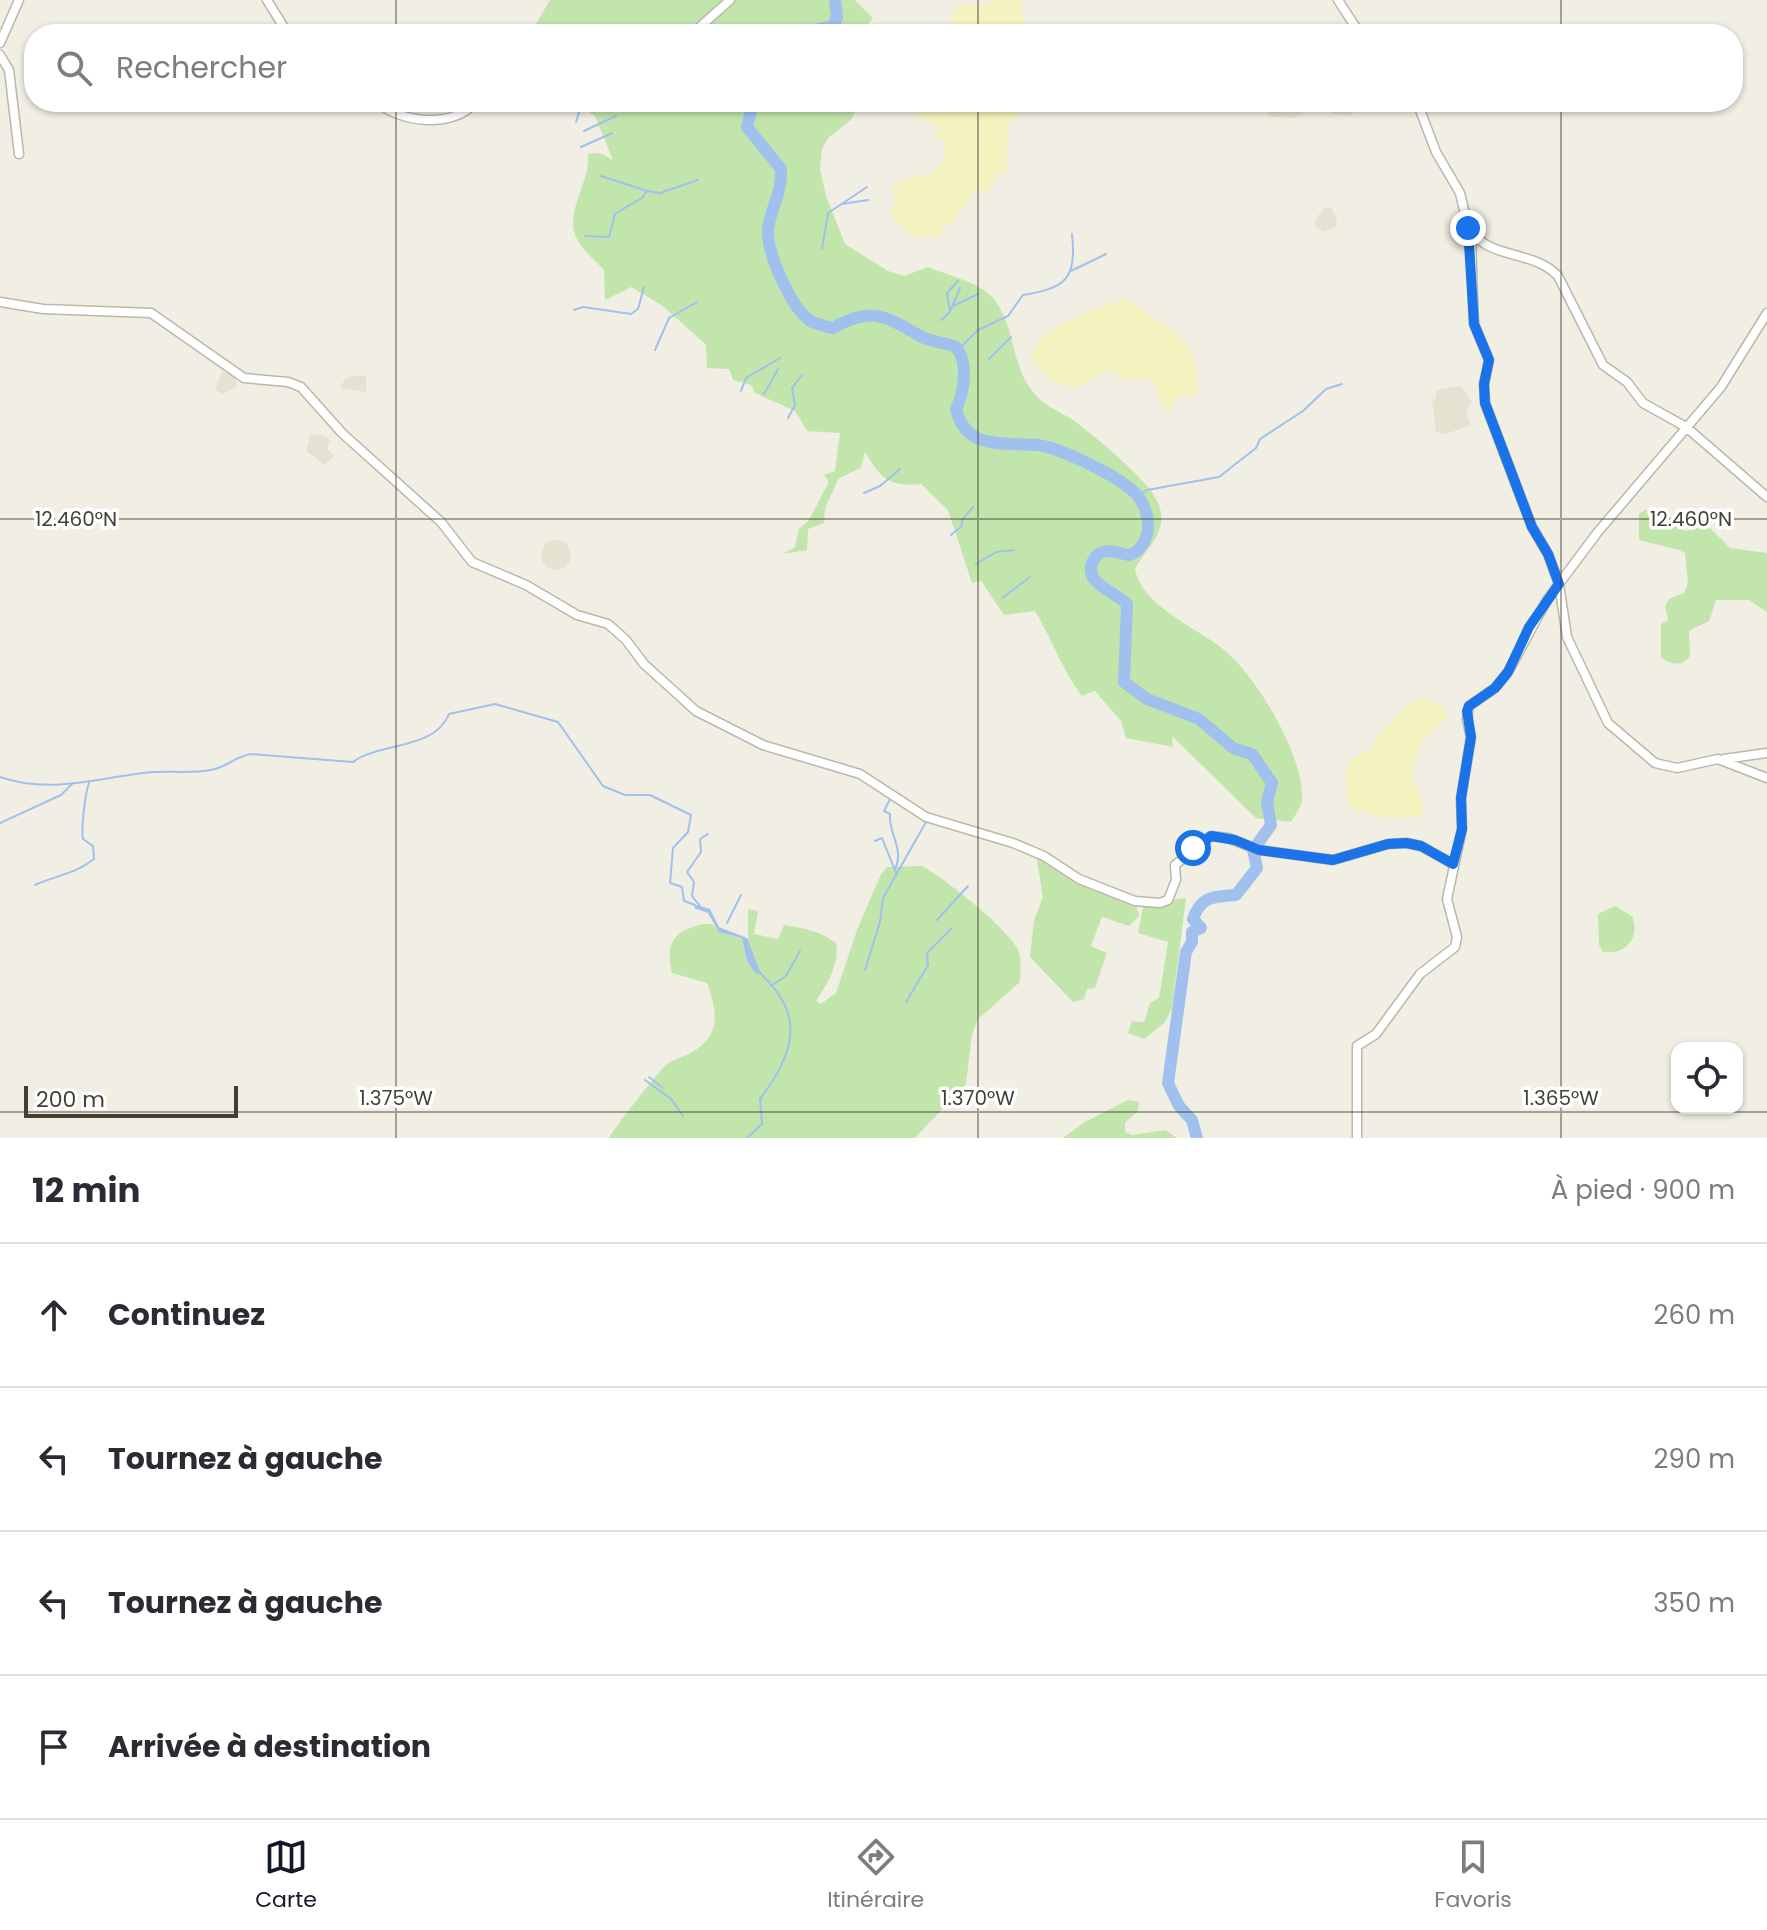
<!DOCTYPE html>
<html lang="fr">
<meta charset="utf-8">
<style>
:root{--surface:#fff;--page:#f7f7f7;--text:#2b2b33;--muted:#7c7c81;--line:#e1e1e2;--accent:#111827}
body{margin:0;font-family:Poppins,sans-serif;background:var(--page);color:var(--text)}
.controls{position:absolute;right:24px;bottom:24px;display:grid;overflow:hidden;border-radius:16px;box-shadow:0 2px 6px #0004}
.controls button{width:72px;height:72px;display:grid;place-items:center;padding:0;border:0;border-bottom:2px solid var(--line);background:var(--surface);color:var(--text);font:40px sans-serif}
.scale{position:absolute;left:24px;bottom:20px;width:214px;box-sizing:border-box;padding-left:8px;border:4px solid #423f34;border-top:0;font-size:22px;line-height:28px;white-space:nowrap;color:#423f34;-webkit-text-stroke:6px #fff;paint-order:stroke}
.stop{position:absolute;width:24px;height:24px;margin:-18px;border:6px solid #1a73e8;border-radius:50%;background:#fff}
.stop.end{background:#1a73e8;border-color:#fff;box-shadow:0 2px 8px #0008}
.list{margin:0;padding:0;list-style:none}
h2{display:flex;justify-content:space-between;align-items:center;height:104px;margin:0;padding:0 32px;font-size:34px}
h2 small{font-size:26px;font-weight:400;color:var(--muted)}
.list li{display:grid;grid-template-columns:52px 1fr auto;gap:24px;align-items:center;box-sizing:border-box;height:144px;padding:0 32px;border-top:2px solid var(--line)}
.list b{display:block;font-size:30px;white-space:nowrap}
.list em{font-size:26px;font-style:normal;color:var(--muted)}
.icon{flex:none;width:44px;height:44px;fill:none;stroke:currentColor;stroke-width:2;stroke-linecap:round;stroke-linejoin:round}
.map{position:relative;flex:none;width:1767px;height:1138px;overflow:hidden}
.search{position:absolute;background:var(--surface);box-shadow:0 2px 6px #0004;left:24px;right:24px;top:24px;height:88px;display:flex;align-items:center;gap:20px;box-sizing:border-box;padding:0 28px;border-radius:32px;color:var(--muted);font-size:30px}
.sheet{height:680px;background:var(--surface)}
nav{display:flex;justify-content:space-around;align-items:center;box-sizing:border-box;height:112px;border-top:2px solid var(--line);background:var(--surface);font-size:22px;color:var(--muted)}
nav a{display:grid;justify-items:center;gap:4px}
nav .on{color:var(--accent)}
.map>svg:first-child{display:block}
</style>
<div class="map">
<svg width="1767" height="1138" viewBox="0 0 1767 1138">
<rect width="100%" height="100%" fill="#f1efe3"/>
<path fill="#e5e2d1" d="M1253,102H1313L1311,107L1305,104L1302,115L1292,118L1268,116V110Z
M1327,102H1363L1364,103L1350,116L1333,114L1326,108Z
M1331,207L1337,220L1335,227L1325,232L1315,227V220L1324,208Z
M222,371L235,377L237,387L222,394L215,390Z
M355,376H366V392L340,388L345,379Z
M1461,386L1472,402L1466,412L1471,425L1446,434L1436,432L1432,400L1436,398V390Z
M319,434L330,440L327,450L335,455L325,465L306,451L310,436Z
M541 555a15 15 0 1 1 30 0a15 15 0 1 1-30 0Z"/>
<path fill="#c2e5ac" d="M550,0H855L873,18L860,34H530Z
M574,102H860L851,120L828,138L822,149L820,169L826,196L845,244L888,271L904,276L928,267C947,275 975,281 990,295C1020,325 1006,372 1044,403C1054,410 1066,415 1076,422C1097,439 1149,480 1158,503C1170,531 1147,547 1135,569C1142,607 1197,627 1224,650C1257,676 1305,758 1302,800C1301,808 1295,815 1291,822L1256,818L1172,736L1173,747L1126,738L1121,721L1095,691L1082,696C1062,670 1052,639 1035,611L1004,615L981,581L972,583L948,510L921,484C888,487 881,478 865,452L861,468L839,478L825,508L824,523L808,529L807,550L783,554L795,547L799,529L809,520L829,482L824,475L835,471L840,433L807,431L795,411L755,393L751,385L733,380L729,369L707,368L706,345L663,306L631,287L605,300L604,270C596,261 584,252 578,241C562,214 591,183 588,154L600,153L613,160L595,116Z
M1645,510L1666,513L1685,531L1708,526L1730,548L1767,553V612L1749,600H1716L1709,621L1689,631L1690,656C1682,667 1671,665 1661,657V624L1668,620L1665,606L1669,599L1684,593L1688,583L1685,553L1679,550L1639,540V514Z
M1036,855L1135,901L1139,916L1129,926L1102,917L1091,946L1107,953L1095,988L1087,989L1084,999L1073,1002L1030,957L1034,920L1043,897Z
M922,866C943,877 1009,929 1018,950C1022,959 1020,973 1020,982L978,1019L972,1034L966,1084L915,1138H609C614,1128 659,1071 667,1064C674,1059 683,1057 690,1053C721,1037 718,1012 707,983L672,973C667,951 669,934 693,927C699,925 707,922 713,925C724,932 727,935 742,938L747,961L760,974L748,949V909L758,911L754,934L778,939L784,925C803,928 820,931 836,943C840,964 827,984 816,1001L821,1004L836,993L857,930L881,874L887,867Z
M1186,898L1172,1008L1165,1022L1144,1039L1128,1033L1132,1021L1144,1022L1150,1003L1159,998L1168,942L1138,933L1144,903Z
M1615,906L1632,916C1641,937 1626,955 1603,952L1599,945L1598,914Z
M1128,1100L1139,1102L1138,1111L1125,1123V1132L1132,1135L1165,1130L1177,1138H1063L1083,1123Z"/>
<path fill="#f5f3bf" d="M996,0H1023L1021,17L1031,34L953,32L952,14L958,6L982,5Z
M920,102H1028V107L1008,124L1006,174L999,173L987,194L975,190L953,223L943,227L938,238C913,238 902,234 891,212L895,200L892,183L930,174L945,159L944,140L934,139L938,127L916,117L911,105Z
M1128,298C1166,332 1202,333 1197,395L1174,398L1172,409L1163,408L1153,379H1127L1108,370L1076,388L1051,381L1031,359C1040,322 1098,310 1128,298Z
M1415,700C1428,700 1441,701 1447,712L1445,720C1426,731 1410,756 1414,779C1416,793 1426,801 1422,815C1396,822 1375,816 1350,808L1345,782L1349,760L1373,749L1376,736C1393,726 1398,710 1415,700Z"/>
<path fill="#a0c1ed" d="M696,905L710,909L719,927L747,938L761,974L755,973L747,961L742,938L719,932L708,913L694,908Z"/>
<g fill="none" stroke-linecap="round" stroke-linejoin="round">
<path stroke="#a0c1ed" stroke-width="2" d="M562,107L568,102
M576,122L582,102
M584,131L616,116
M581,147L612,133
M601,176L647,191
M842,204L868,200
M585,236L609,237L615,214L643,197L647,191L660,193L698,180
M822,249L828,213L867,187
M1071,271L1106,254
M953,306L978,294
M574,310L583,307L631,314L638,309L644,287
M950,312L960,288
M941,320L950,312L947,293L958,281
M655,350L669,318L697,302
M958,350L978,330L1008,316L1023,295C1064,288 1077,281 1072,234
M989,359L1011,337
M741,391L746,378L780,358
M764,394L778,369
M788,418L795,405L792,388L802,375
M864,493L880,486L900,469
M1141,501L1142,493L1147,490L1219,477L1256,448L1260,439L1303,411L1326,389L1342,384
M951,535L962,526V520L973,507
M976,564L996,552L1014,550
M1002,598L1030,577
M0,777C48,794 94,779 143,773C165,770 190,774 211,770C227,767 236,756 251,754L353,762C380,742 435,750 449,714L495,704L558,722L603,786L625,795H650L691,815L688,832L673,848L670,883L682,887L684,901L695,905
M890,799L884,811L890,814C888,833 905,850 895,869
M0,823L61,795L72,784
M875,841L882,838L896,873
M35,885C57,875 75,874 94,859L93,846L83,839C81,830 85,793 89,783
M700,906L692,896L694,882L687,872L701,852L700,839L708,834
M937,920L968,886
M727,923L741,895
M865,970L880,922L883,898L926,822
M771,986L786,976L800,951
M906,1002L928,965L927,953L952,928
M649,1077L663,1088
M645,1080L671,1099L683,1116
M747,1138L762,1124L760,1099C794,1054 807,1015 759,972"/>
<path stroke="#a0c1ed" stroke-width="12" d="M795,34L833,26L837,17L835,0
M753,102L747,127L781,169C782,196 770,208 768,230C767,253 790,305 809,320C816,325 825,326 833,328C872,306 885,316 920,336C930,342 945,342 956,347C969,362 964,393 956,409C966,451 1004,442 1037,445C1061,448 1118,476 1135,493C1144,502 1148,514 1148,527C1148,538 1140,553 1129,555C1117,553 1102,546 1094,559C1080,583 1115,591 1127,604L1124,682L1147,699L1199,719L1233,748L1252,754L1272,783L1267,802L1271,825L1253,850L1257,868L1236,895C1215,897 1201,895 1193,919L1201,928L1192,932V942L1186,952L1168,1083L1179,1106L1192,1120L1197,1138"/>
<g stroke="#bcb8a6" stroke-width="11">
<path id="minor" d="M267,0L288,34
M1338,0L1360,34
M692,34L730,0
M0,43L19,0
M0,55L9,70L19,154
M377,102C401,123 454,129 475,102
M1417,102L1436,152L1460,193L1471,240L1474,324L1489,360L1484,384L1485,403L1532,527L1548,554L1559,584L1567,637L1608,723L1655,763L1677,768L1718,759L1767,778
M1471,232C1494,260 1533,250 1558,276L1603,365L1627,382L1643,403L1686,427L1767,497
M0,302L43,309L151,313L244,378L288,382L301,387L342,433L441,522L472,562L526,585L577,615L608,624L626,640L644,664L696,711L763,745L860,774L926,817L1013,843L1044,856L1079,879L1135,901L1160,903L1168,900L1176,880L1175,865L1211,836L1228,838L1259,850L1333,860L1388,844L1406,843L1421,846L1453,864
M1724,759L1767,753
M1357,1138V1046L1376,1034L1420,974L1455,947L1457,937L1447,899L1462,829L1461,798L1471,737L1467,720L1469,706L1495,688L1508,672L1547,600L1597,533L1721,387L1767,313"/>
</g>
<use href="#minor" stroke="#fff" stroke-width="8"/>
</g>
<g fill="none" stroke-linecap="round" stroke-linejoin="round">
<path stroke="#1a73e8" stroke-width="10" d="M1193,848L1211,836L1235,840L1259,850L1333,860L1388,844L1406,843L1421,846L1453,864L1462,829L1461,798L1471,737L1467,711L1469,706L1495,688L1508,672L1529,627L1559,584L1548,554L1532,527L1485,403L1484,384L1489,360L1474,324L1468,228"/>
</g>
<path fill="none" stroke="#423f34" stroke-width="2" stroke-opacity="0.45" d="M396,0V34M978,0V34M1561,0V34M396,102V1138M978,102V1138M1561,102V1138M0,519H1767M0,1112H1767"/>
<g font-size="20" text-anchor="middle" fill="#423f34" stroke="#fff" stroke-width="7" stroke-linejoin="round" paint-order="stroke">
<text x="76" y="526">12.460°N</text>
<text x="1691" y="526">12.460°N</text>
<text x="396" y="1105">1.375°W</text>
<text x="978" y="1105">1.370°W</text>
<text x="1561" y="1105">1.365°W</text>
</g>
</svg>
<div class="controls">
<button><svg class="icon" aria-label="locate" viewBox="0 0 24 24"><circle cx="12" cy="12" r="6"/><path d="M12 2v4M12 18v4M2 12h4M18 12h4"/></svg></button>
</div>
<div class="scale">200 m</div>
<div class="stop" style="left:1193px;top:848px"></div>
<div class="stop end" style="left:1468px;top:228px"></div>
<div class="search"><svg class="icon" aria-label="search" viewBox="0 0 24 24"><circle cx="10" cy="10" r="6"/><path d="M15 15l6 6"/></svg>Rechercher</div>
</div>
<section class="sheet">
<h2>12 min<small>À pied · 900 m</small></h2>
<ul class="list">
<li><svg class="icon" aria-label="ahead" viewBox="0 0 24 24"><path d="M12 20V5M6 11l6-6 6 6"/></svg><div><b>Continuez</b></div><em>260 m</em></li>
<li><svg class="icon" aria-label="left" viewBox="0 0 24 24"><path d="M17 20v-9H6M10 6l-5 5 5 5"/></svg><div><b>Tournez à gauche</b></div><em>290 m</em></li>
<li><svg class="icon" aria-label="left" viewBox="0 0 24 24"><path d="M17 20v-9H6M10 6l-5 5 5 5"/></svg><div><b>Tournez à gauche</b></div><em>350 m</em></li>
<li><svg class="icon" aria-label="arrive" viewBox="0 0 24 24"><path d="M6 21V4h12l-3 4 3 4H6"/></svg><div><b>Arrivée à destination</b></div></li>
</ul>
</section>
<nav>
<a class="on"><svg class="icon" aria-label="map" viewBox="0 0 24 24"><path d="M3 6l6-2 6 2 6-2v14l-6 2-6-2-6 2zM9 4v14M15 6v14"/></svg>Carte</a>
<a><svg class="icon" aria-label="directions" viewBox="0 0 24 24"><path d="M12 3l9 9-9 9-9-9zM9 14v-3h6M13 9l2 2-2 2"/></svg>Itinéraire</a>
<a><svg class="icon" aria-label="saved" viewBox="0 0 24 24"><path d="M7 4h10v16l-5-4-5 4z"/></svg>Favoris</a>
</nav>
